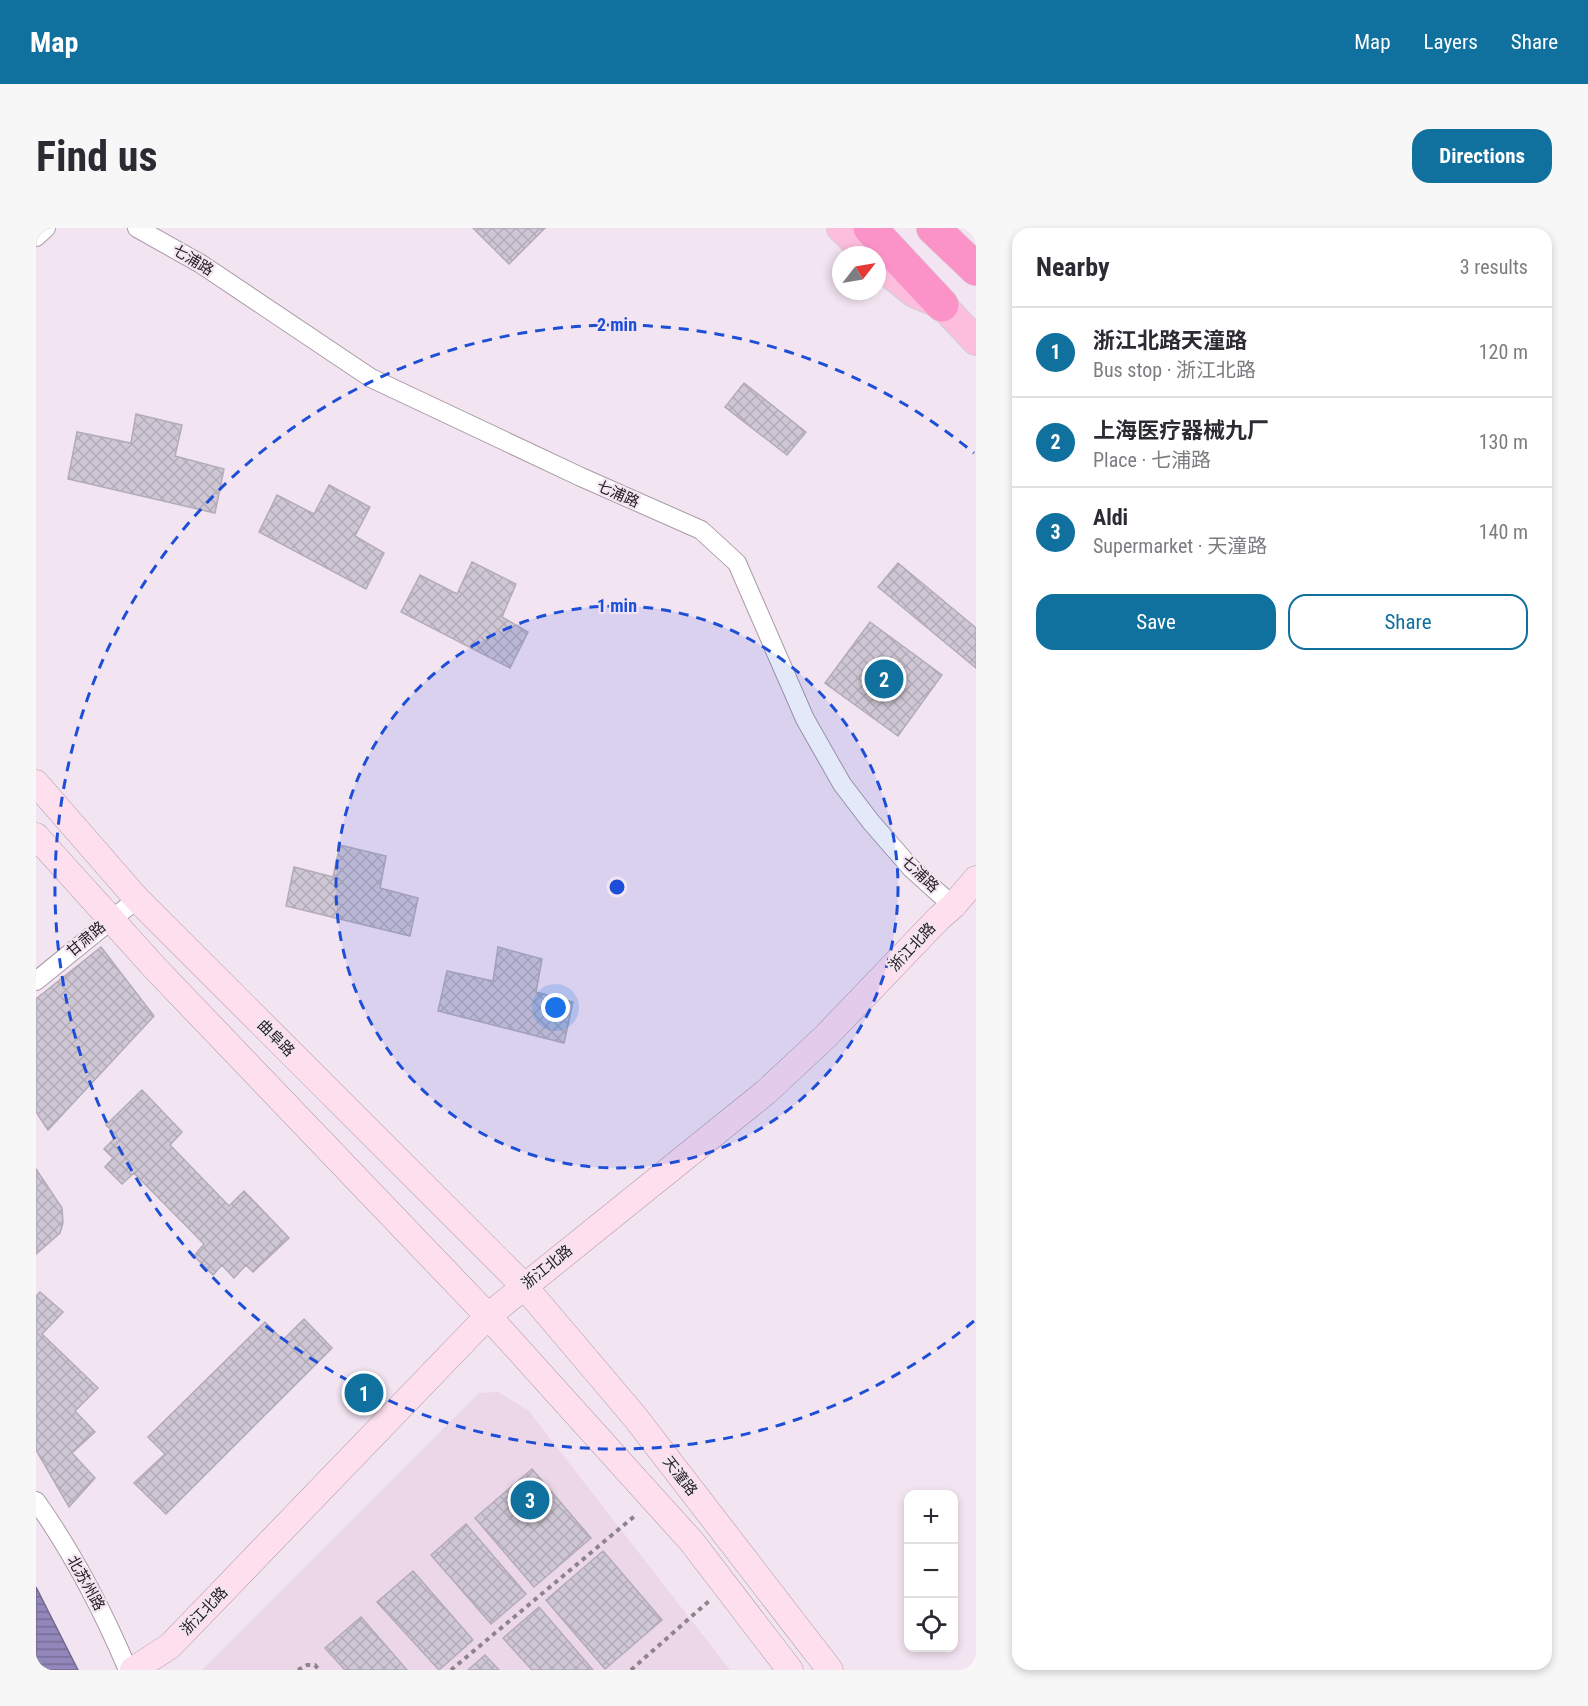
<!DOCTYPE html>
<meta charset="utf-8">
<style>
:root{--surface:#fff;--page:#f7f7f7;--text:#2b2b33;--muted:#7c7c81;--line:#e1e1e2;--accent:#10709e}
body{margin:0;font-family:"Roboto Condensed","Noto Sans SC",sans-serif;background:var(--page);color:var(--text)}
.controls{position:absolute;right:18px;bottom:18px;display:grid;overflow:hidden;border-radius:12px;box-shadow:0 3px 9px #0003}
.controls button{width:54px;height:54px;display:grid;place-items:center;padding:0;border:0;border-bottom:2px solid var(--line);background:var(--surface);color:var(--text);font:30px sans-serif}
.compass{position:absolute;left:796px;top:18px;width:54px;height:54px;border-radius:50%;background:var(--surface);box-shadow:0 3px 9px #0003;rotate:59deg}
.you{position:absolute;left:520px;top:780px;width:21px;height:21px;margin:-15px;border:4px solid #fff;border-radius:50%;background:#1a73e8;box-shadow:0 0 0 9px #1a73e833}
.badge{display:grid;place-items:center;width:39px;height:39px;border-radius:50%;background:var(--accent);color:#fff;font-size:20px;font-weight:700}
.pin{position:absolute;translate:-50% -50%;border:3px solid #fff;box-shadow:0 2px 6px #0006}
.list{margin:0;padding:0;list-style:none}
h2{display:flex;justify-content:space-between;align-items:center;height:78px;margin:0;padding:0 24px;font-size:26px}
h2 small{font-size:20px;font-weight:400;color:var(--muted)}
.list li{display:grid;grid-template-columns:39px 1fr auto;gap:18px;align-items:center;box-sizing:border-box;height:90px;padding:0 24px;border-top:2px solid var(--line)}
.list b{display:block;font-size:22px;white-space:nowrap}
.list p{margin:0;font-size:20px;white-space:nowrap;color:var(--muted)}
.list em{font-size:20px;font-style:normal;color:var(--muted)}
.actions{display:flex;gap:12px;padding:18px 24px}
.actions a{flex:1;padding:14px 0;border:2px solid var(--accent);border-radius:18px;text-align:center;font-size:21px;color:var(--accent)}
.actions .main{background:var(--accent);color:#fff}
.icon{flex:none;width:33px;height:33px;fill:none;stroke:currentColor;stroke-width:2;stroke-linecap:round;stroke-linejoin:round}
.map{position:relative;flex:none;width:940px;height:1442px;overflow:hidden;border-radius:18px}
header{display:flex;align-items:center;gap:36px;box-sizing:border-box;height:84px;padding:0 30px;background:var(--accent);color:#fff}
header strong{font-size:28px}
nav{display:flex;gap:33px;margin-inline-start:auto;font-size:21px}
.intro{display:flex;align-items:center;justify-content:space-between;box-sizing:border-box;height:144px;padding:0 36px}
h1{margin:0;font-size:42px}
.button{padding:15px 27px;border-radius:18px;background:var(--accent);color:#fff;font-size:21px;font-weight:700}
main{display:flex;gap:36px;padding:0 36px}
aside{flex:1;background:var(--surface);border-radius:18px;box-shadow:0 3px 9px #0003}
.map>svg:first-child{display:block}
</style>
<header>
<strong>Map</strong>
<nav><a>Map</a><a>Layers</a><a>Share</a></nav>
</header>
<div class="intro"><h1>Find us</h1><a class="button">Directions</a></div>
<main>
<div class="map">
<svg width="940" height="1442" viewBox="0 0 940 1442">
<defs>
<pattern id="water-rules" width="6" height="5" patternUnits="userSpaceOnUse" patternTransform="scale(1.5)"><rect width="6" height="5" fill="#9187ba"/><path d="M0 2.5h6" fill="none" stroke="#766e97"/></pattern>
<pattern id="building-cross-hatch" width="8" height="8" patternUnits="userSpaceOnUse" patternTransform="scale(1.5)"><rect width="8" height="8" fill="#cfc7d5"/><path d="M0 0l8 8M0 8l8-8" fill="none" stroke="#b2abb7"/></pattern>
</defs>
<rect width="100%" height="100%" fill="#f3e4f1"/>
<path fill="#ecd7e9" d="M462,1164L492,1182L694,1442H166L443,1165Z"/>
<path fill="url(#water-rules)" stroke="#71688d" stroke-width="1.5" d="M0,1359L41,1440L42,1442H0Z"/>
<path fill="url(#building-cross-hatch)" stroke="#b4abb9" stroke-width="1.5" d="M437,0H509L473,36Z
M708,155L770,204L751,227L689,179Z
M100,186L146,197L139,228L188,241L179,285L32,251L41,204L95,215Z
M293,257L334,279L319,308L348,325L330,361L223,304L241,267L278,286Z
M436,334L480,356L466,389L492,404L474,440L365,384L384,347L421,366Z
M862,335L940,400V440L842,359Z
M834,394L906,447L862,508L789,455Z
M304,617L350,628L344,660L382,670L374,708L250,678L258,639L297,649Z
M65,719L118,788L12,902L0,884V771Z
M462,719L506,731L500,764L537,774L528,815L402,783L411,743L457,753Z
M106,862L146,904L134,917L193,978L208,963L253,1010L217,1044L210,1037L198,1050L186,1037L177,1047L158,1028L168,1016L98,945L86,956L69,939L77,930L68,921L81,908L70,897Z
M0,941L26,980L27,995L24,1005L0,1026Z
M4,1064L27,1084L6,1106L62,1160L39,1183L59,1204L36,1225L59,1250L33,1279L0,1222V1068Z
M268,1091L296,1120L130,1286L98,1255L129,1226L112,1209L229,1094L247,1112Z
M496,1241L555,1310L498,1359L439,1290Z
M430,1296L490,1366L455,1396L395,1327Z
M567,1323L626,1392L569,1441L510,1372Z
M377,1343L437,1412L403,1442L341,1374Z
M503,1379L557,1442H496L467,1410Z
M325,1389L371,1442H309L289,1420Z
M449,1427L463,1442H432Z"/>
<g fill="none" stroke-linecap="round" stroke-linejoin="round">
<g stroke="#a89aa6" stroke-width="20">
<path id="street" d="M101,0L165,36L335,150L545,249L665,302L701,335L769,491L806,556L835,594L875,640L917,678
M0,9L10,0
M0,753L101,671
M0,1273C37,1325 67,1383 92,1442"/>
</g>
<g stroke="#a89aa6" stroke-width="27">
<path id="secondary" d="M0,555L101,671L488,1058L599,1189L794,1442
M0,608L119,740L452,1088L656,1314L754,1442
M97,1442L134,1418L452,1088L730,864L789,809L903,690L917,678L940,651"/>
</g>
<g stroke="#cfcecf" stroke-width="30">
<path id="primary" d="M805,0L833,27
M841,35L878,65L906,77L940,113"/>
</g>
<g stroke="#cfcecf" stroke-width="34">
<path id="highway" d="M834,0L906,77
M897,0L940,41"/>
</g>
<path stroke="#8d838b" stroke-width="4" stroke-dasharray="4.5 4.5" stroke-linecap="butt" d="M262,1442L271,1437H279L283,1442
M415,1442L601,1286
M595,1442L673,1373"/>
<use href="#street" stroke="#fff" stroke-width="18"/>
<use href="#secondary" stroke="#fedfee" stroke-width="26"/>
<use href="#primary" stroke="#fdbede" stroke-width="28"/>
<use href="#highway" stroke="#fc93c8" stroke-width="33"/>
</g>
<circle cx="581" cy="659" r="281" fill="#1d4ed8" fill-opacity=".12"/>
<g fill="none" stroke="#1d4ed8" stroke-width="3" stroke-dasharray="10 8">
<circle cx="581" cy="659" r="281"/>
<path d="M938 1093A562 562 0 1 1 938 225"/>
</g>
<g text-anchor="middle" stroke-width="4.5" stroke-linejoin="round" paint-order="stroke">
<g font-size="15" fill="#252024" stroke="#f3e4f1">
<text transform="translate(157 32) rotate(31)" y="5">七浦路</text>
<text transform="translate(582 266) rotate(24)" y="5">七浦路</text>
<text transform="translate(884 646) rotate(44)" y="5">七浦路</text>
<text transform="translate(50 711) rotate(-40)" y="5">甘肃路</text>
<text transform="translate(876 719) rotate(-47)" y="5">浙江北路</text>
<text transform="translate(240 810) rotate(45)" y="5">曲阜路</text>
<text transform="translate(511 1039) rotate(-39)" y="5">浙江北路</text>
<text transform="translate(644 1248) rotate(52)" y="5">天潼路</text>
<text transform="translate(50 1355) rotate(61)" y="5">北苏州路</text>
<text transform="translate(168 1383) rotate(-46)" y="5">浙江北路</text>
</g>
</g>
<circle cx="581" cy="659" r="9" fill="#1d4ed8" stroke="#f3e4f1" stroke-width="3"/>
<g font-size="18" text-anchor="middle" font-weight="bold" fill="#1d4ed8" stroke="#f3e4f1" stroke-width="4.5" stroke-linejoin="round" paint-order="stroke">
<text x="581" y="103">2 min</text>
<text x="581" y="384">1 min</text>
</g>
</svg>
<div class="controls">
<button>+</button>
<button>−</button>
<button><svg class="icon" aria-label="locate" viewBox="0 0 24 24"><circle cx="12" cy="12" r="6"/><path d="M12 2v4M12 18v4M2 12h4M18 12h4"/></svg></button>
</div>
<svg class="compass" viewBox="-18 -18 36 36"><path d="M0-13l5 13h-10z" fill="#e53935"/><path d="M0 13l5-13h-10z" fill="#7c7c81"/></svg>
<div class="you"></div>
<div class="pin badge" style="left:328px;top:1165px">1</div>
<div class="pin badge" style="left:848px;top:451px">2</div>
<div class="pin badge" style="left:494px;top:1272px">3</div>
</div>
<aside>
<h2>Nearby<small>3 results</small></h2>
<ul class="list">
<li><span class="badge">1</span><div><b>浙江北路天潼路</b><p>Bus stop · 浙江北路</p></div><em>120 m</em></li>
<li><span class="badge">2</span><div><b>上海医疗器械九厂</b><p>Place · 七浦路</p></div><em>130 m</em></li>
<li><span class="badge">3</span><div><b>Aldi</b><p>Supermarket · 天潼路</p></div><em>140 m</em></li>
</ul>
<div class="actions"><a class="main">Save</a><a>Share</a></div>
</aside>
</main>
